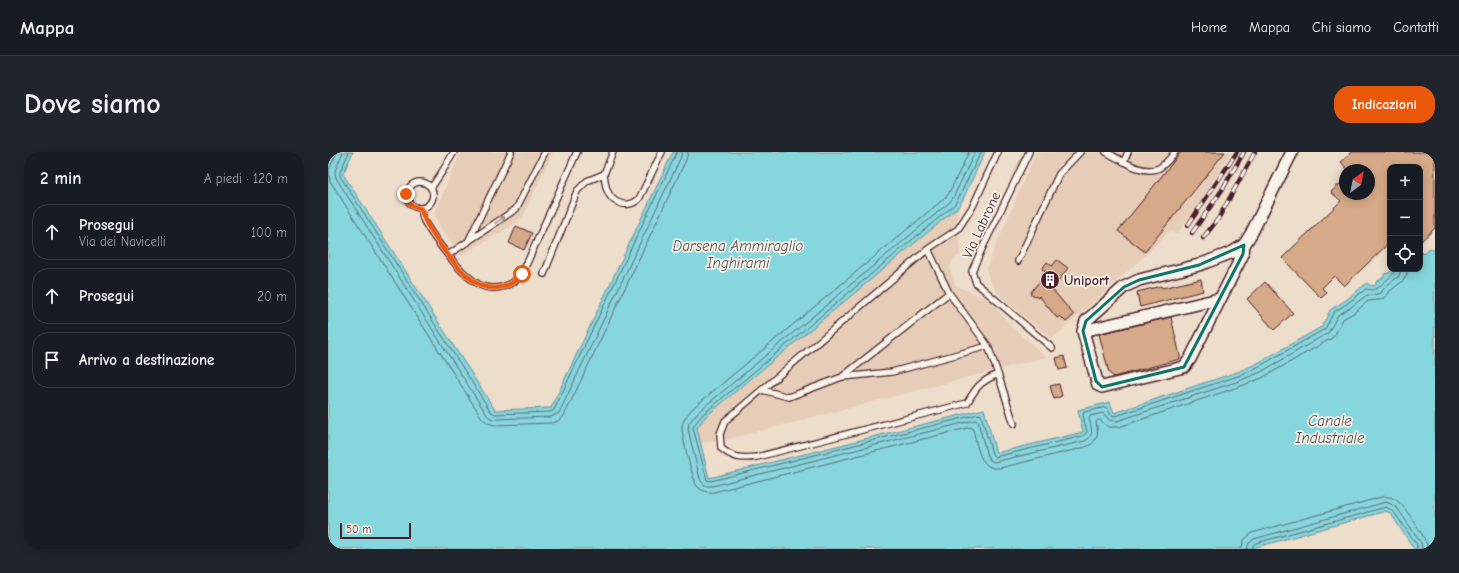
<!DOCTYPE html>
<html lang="it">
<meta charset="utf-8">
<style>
:root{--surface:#171b24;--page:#20242c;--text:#f1f3f6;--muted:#9ea1a6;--line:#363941;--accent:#ea580c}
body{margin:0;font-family:"Comic Neue",sans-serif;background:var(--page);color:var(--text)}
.controls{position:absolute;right:12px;top:12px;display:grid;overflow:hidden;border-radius:8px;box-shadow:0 2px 10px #0003}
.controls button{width:36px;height:36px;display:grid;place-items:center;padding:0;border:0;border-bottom:1px solid var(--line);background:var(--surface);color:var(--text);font:20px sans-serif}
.compass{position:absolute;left:1011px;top:12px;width:36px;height:36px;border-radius:50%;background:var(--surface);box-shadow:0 2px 10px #0003;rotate:32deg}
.scale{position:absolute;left:12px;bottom:10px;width:71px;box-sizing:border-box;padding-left:4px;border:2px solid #4a1f2b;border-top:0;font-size:11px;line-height:14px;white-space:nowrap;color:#4a1f2b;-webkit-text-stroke:3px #f7f3e8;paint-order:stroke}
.stop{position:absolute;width:12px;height:12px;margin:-9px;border:3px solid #ea580c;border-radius:50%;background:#fff}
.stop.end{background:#ea580c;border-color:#fff;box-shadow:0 1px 4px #0008}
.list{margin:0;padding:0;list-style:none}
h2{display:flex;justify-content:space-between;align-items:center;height:52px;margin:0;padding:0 16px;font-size:17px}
h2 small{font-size:13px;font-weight:400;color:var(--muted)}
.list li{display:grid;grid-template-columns:26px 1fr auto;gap:12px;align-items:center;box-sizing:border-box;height:56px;margin:0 8px 8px;padding:0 8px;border:1px solid var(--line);border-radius:16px}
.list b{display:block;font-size:15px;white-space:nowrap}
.list p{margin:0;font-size:13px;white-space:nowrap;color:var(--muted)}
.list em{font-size:13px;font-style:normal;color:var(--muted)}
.icon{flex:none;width:22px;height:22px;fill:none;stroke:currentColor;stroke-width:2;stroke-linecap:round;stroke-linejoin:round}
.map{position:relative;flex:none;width:1107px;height:397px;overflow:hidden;border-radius:16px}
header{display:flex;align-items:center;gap:24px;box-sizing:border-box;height:56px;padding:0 20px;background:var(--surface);border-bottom:1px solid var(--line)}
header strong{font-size:19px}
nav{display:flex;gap:22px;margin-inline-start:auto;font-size:14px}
.intro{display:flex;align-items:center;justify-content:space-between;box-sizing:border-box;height:96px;padding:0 24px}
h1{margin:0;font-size:28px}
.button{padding:10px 18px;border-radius:16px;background:var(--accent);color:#fff;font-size:14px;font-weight:700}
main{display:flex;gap:24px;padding:0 24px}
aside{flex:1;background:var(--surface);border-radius:16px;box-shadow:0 2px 10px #0003}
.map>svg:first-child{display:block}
</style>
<header>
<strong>Mappa</strong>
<nav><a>Home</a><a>Mappa</a><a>Chi siamo</a><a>Contatti</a></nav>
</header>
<div class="intro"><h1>Dove siamo</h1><a class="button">Indicazioni</a></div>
<main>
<aside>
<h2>2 min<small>A piedi · 120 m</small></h2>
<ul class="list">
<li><svg class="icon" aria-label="ahead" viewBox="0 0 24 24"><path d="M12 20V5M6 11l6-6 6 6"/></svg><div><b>Prosegui</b><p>Via dei Navicelli</p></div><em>100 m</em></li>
<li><svg class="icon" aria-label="ahead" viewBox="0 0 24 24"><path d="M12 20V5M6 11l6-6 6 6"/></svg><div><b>Prosegui</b></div><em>20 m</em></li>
<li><svg class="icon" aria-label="arrive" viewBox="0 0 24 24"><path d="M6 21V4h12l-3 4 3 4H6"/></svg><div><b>Arrivo a destinazione</b></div></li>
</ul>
</aside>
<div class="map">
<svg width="1107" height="397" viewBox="0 0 1107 397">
<rect width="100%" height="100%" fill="#edddcb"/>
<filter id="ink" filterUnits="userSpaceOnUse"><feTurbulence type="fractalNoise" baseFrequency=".025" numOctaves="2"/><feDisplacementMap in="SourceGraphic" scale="8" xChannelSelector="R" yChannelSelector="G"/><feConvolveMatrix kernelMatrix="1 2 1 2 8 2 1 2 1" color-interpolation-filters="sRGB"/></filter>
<g filter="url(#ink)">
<path fill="#e6cdb7" d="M133,0H225L196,62L191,69L134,103L115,81L106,62Z
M708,0H903L882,35L849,82L842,79L812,108L724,187L675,147L662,129L658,117Z
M629,56L632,103L624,109L622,117L625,128L629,134L661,148L686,177L718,205L397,288L372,291L369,276L377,265Z"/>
<path fill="#85d6dd" stroke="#6d8d96" d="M0,0H25L15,22L167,258L223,256L345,0H657L634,49L629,56L377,265L369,276L381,326L656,257L668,301L755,280L750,258L782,250L786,261L909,220L928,212L995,174L994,172L998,167L1002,158L1018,148L1039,131L1043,134L1048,133V130L1056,125V122L1060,121L1067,117H1092V99L1095,102L1102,96L1107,99V397H1086L1063,362L1058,359L922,397H0Z"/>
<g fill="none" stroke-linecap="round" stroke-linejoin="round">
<path stroke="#626872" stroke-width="1" d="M9,0L1,18L2,29L154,266L160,271L167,273L224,271L230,269L236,264L358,8L360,0
M15,0L7,19L8,26L159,263L162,266L167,267L223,265L231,261L353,5L354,0
M21,0L12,20V24L163,260L167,262L223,260L226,258L349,0
M641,0L621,41L618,45L365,256C361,261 355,267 354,274C353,282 365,328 369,334C373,339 380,341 386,340L643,275L645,277C649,292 651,319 672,316L758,295C770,290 771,281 768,270L770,268H772L780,275H791L913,234L934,226L1004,186L1008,181L1015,167L1027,160L1040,149L1051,148L1058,145L1062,139L1076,128L1079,122V117
M647,0L626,44L622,50L370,260L361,271L360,277L372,327C374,332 379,335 384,334L647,268L650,269L659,304L662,308L666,310L757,289C767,284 763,275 761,266L762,264L775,261L781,268L789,269L911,229L933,220L1000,181L1010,163L1023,155L1039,143H1045L1053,141L1057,135L1071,124L1073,117
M653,0L630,47L626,53L374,263L366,273L365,276L379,328L383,329L651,262L653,263L664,302L667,305L755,284L759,280L755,263L756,260L778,255L783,263L788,264L910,224L930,215L997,177L1006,160L1020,151L1038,137L1044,138L1050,136C1055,130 1067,123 1068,117
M913,397L916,388L924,381L1050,346C1057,344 1062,344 1068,348C1076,353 1100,388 1100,397
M919,397L921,391L926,387L1058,350L1065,353L1070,357L1093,391L1094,397
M925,397V393L928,391L1058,355L1066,360L1089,393V397"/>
</g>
<path fill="#d6a988" stroke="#4a1f2b" d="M853,0H897L817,100L790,79Z
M1024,0H1107V76L1092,90V15H1062V90L1016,134L1006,124L994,136L999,141L993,146L954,106L1013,49L1003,40L1017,27V42H1041V18H1020L1013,10Z
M188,74L204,81L196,98L181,91Z
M729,108L740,116L724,137L746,163L738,170L732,164L729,166L711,144L710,146L702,141L719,120L714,117L719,110L724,114Z
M873,127L875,139L812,155L809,140L833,134L834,136Z
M937,130L965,161L946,178L919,147Z
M843,165L852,204V207L786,225L781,221L771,182Z
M736,204L739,216L731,218L728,206Z
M731,232L734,244L726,247L722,234Z"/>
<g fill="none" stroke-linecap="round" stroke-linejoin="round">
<g stroke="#4a1f2b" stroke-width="8">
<path id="service" d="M670,0L645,54L630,77L600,97L397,269L392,282L393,296C404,306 414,307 429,305L639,251C649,234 652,230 670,222
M701,0L653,99L644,119L648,131L724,196
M778,0C792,7 815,24 831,16C838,12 842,6 847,0
M796,9L800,0
M276,22C277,27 277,33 279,38C284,52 300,57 311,47L334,0
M79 43a13 13 0 1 1 26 0a13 13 0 1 1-26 0Z
M103,36L114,20L126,0
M93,57C94,61 94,65 96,69C106,87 134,124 152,133C166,140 185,134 194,122L249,0
M140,90L183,0
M600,97L621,141L660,194L670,222L686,272
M120,103L188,57L217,0
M690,109L731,22L752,0
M216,122L249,39L259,29L276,22L285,0
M515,225L564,220L660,194
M434,238L461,245L514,225L621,141"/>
</g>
<g stroke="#4a1f2b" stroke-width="14">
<path id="minor" d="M916,93L915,102L862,207L856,215L774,235L770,233L755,179L758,169L796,135L811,128L871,113L905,100L916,93L923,82L964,0
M755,179L891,147"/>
</g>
<use href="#service" stroke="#f7f3e8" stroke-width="5.5"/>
<use href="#minor" stroke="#f7f3e8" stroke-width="11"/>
<g stroke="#4a1f2b" stroke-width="4.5">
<path id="rail" d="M860,73L909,0
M864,81L894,38L916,0
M875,86L890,67L927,0"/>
</g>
<use href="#rail" stroke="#f7f3e8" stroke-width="3" stroke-dasharray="9" stroke-linecap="butt"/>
</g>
<defs><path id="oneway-shaft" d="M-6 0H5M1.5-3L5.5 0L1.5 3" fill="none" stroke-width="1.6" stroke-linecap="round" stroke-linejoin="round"/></defs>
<use stroke="#a0898a" href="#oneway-shaft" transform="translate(172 68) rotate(-34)"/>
</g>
<g fill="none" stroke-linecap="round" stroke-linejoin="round" filter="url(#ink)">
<path stroke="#ea580c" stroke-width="5" d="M78,42C79,51 83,55 93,57C98,78 132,123 152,133C166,140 185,134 194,122"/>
</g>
<path fill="none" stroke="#0f766e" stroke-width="3" stroke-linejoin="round" d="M916,93L915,102L856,215L774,235L768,229L755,179L758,169L796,135L811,128L871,113Z"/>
<defs>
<g id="building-disc" transform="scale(1)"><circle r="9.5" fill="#4a1f2b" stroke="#f7f3e8"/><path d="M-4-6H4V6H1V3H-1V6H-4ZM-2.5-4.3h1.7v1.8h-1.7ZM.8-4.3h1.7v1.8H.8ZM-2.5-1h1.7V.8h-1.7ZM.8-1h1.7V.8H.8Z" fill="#fff"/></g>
</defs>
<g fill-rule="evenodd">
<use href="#building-disc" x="722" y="128"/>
</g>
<g text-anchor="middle" stroke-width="3.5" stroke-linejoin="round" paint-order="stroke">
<g font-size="14" fill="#4a1f2b" stroke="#f7f3e8">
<text transform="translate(653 73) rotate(-65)" y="5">Via Labrone</text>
</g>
<g font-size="14" font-weight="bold" fill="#4a1f2b" stroke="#f7f3e8" text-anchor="start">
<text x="736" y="133">Uniport</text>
</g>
<g font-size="15" font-style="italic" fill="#594d58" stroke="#f7f3e8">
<text x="410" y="99">Darsena Ammiraglio<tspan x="410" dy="17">Inghirami</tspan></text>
<text x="1002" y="274">Canale<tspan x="1002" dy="17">Industriale</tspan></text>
</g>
</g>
</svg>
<div class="controls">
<button>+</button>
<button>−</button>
<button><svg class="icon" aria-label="locate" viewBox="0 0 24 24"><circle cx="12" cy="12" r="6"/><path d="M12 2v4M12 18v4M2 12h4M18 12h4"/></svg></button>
</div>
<svg class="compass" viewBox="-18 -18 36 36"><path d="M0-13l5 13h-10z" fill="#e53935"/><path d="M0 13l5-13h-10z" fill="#9ea1a6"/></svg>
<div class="scale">50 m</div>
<div class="stop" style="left:194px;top:122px"></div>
<div class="stop end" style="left:78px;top:42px"></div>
</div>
</main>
